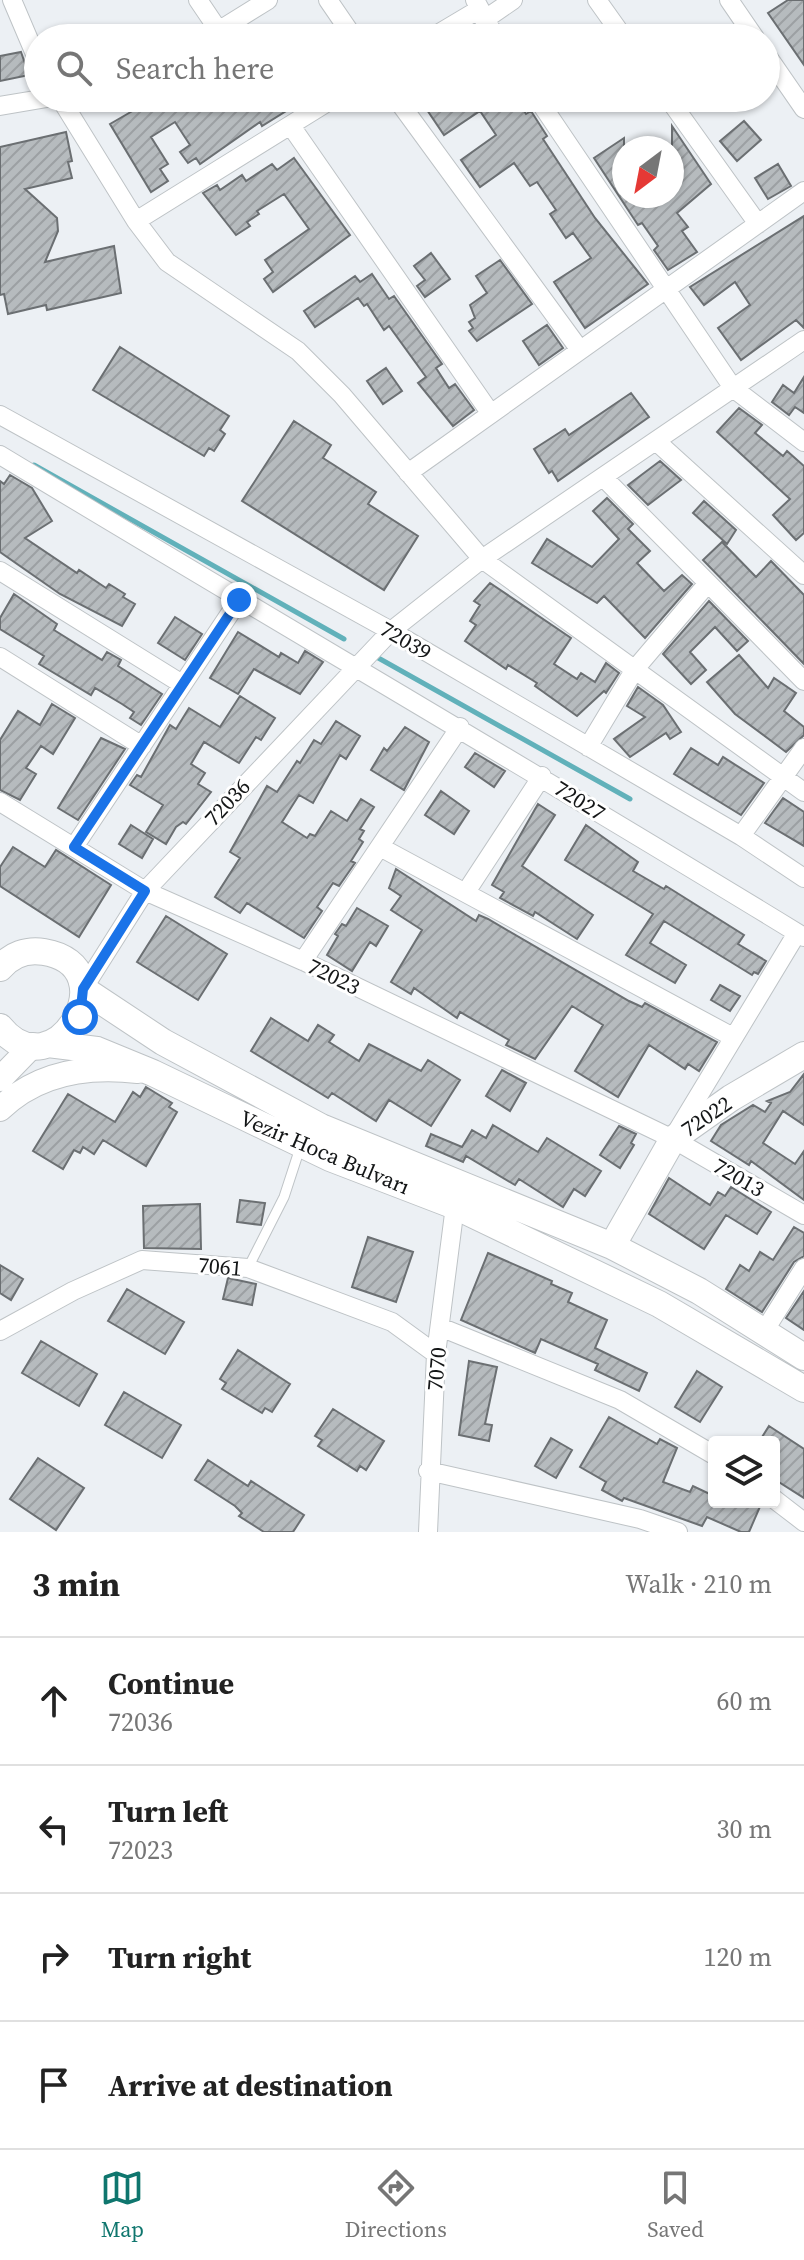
<!DOCTYPE html>
<meta charset="utf-8">
<style>
:root{--surface:#fff;--page:#f6f6f6;--text:#222;--muted:#767676;--line:#e0e0e0;--accent:#0f766e}
body{margin:0;font-family:"Source Serif 4",serif;background:var(--page);color:var(--text)}
.controls{position:absolute;right:24px;bottom:24px;display:grid;overflow:hidden;border-radius:8px;box-shadow:0 2px 6px #0004}
.controls button{width:72px;height:72px;display:grid;place-items:center;padding:0;border:0;border-bottom:2px solid var(--line);background:var(--surface);color:var(--text);font:40px sans-serif}
.compass{position:absolute;left:612px;top:136px;width:72px;height:72px;border-radius:50%;background:var(--surface);box-shadow:0 2px 6px #0004;rotate:212deg}
.stop{position:absolute;width:24px;height:24px;margin:-18px;border:6px solid #1a73e8;border-radius:50%;background:#fff}
.stop.end{background:#1a73e8;border-color:#fff;box-shadow:0 2px 8px #0008}
.list{margin:0;padding:0;list-style:none}
h2{display:flex;justify-content:space-between;align-items:center;height:104px;margin:0;padding:0 32px;font-size:34px}
h2 small{font-size:26px;font-weight:400;color:var(--muted)}
.list li{display:grid;grid-template-columns:52px 1fr auto;gap:24px;align-items:center;box-sizing:border-box;height:128px;padding:0 32px;border-top:2px solid var(--line)}
.list b{display:block;font-size:30px;white-space:nowrap}
.list p{margin:0;font-size:26px;white-space:nowrap;color:var(--muted)}
.list em{font-size:26px;font-style:normal;color:var(--muted)}
.icon{flex:none;width:44px;height:44px;fill:none;stroke:currentColor;stroke-width:2;stroke-linecap:round;stroke-linejoin:round}
.map{position:relative;flex:none;width:804px;height:1532px;overflow:hidden}
.search{position:absolute;background:var(--surface);box-shadow:0 2px 6px #0004;left:24px;right:24px;top:24px;height:88px;display:flex;align-items:center;gap:20px;box-sizing:border-box;padding:0 28px;border-radius:44px;color:var(--muted);font-size:30px}
.sheet{height:616px;background:var(--surface)}
nav{display:flex;justify-content:space-around;align-items:center;box-sizing:border-box;height:112px;border-top:2px solid var(--line);background:var(--surface);font-size:22px;color:var(--muted)}
nav a{display:grid;justify-items:center;gap:4px}
nav .on{color:var(--accent)}
.map>svg:first-child{display:block}
</style>
<div class="map">
<svg width="804" height="1532" viewBox="0 0 804 1532">
<defs>
<pattern id="building-hatch" width="6" height="6" patternUnits="userSpaceOnUse" patternTransform="scale(2)"><rect width="6" height="6" fill="#b6bbbe"/><path d="M-1 1l2-2M0 6l6-6M5 7l2-2" fill="none" stroke="#9ca0a3"/></pattern>
</defs>
<rect width="100%" height="100%" fill="#ecf0f4"/>
<g fill="none" stroke-linecap="round" stroke-linejoin="round">
<path stroke="#61b1ba" stroke-width="5" d="M34,465L344,639
M373,655L630,799"/>
</g>
<path fill="url(#building-hatch)" stroke="#6b6f72" stroke-width="2" d="M788,0H804V65L768,13Z
M21,52L29,75L0,81V56Z
M155,98H307L262,126L260,122L200,164L196,158L188,163L180,152L190,145L175,122L151,137L168,164L160,169L168,181L151,192L110,124Z
M419,98H515L526,114L531,111L547,136L543,139L595,218L648,284L585,328L554,282L591,258L573,233L566,238L550,214L556,210L537,182L530,186L514,163L480,187L461,160L496,135L480,111L444,135Z
M744,121L761,140L737,161L720,141Z
M672,126L711,184L677,213L688,227L682,231L697,252L668,270L654,250L658,246L642,223L638,225L594,158L624,138V196H672Z
M66,132L72,161L68,162L72,178L25,189L57,218L58,231L45,262L114,246L121,293L47,310L46,305L8,314L4,294L0,295V147Z
M294,158L350,235L273,292L264,279L273,272L265,260L309,229L284,194L257,211L259,214L247,222L250,226L236,235L203,193L217,185L220,190L242,175L246,181L272,164L277,170Z
M778,164L791,186L768,199L755,178Z
M804,216V328L796,320L741,360L718,328L750,305L735,282L704,305L690,287Z
M431,253L450,279L425,297L417,286L425,280L414,266Z
M500,260L532,304L477,341L469,331L473,328L469,322L475,318L470,305L487,293L476,276Z
M372,274L389,299L394,296L442,364L436,368L449,388L455,384L474,410L453,426L418,383L426,377L389,326L384,330L367,304L364,306L358,298L315,327L304,311L355,276L360,282Z
M547,325L563,348L539,365L523,341Z
M120,347L229,416L220,430L225,434L214,451L209,448L204,456L93,390Z
M386,368L402,391L383,404L367,381Z
M804,377V413L795,407L789,415L772,402L783,385L794,393Z
M631,393L649,417L558,481L552,471L549,473L534,449L565,429L569,435Z
M739,408L762,425L755,433L783,456L787,451L804,466V533L796,540L773,515L790,499L717,432Z
M294,421L331,445L323,458L376,492L368,504L418,536L384,590L242,501Z
M660,461L681,480L648,505L628,485Z
M10,475L32,488L52,521L25,538L77,573L79,570L106,588L109,584L125,594L123,597L135,604L122,626L60,594L0,552V481L4,484Z
M607,498L633,524L628,529L650,551L637,563L664,591L682,575L692,584L645,638L604,596L597,603L532,563L547,539L592,567L619,539L593,511Z
M704,501L736,530L727,544L693,513Z
M722,542L756,577L771,561L804,595V664L703,560Z
M490,583L571,638L554,664L577,679L581,673L595,682L606,663L619,673L606,693L604,691L577,716L535,686L537,683L508,665L506,669L465,641L476,625L470,621L480,605L474,601Z
M14,594L57,624L54,630L102,660L107,652L121,660L118,666L162,694L141,725L130,718L134,712L122,704L95,688L91,695L39,664L44,656L0,629V618Z
M709,601L748,641L737,651L715,627L690,652L706,670L691,684L663,654Z
M175,617L202,634L185,660L158,643Z
M238,632L279,657L281,653L298,663L305,651L323,662L300,694L254,669L238,694L210,678Z
M739,655L768,688L774,678L796,693L784,711L804,727V735L786,752L735,714L707,682Z
M638,687L663,705L681,732L670,739L666,733L630,757L614,739L645,717L627,706Z
M240,696L275,718L261,740L256,737L239,763L204,742L191,764L205,773L198,784L211,792L186,824L183,822L176,827L166,844L146,832L163,805L130,785L137,775L141,777L170,725L176,729L189,708L220,727Z
M52,704L75,718L53,754L41,746L26,768L36,774L20,800L0,790V740L18,711L40,725Z
M336,721L360,736L346,759L340,755L313,803L299,795L282,822L307,838L310,834L315,836L331,811L347,821L361,799L374,807L360,829L364,831L359,839L363,842L351,861L355,863L339,886L333,883L317,907L322,911L304,938L247,903L240,913L215,897L240,858L230,852L267,786L277,792L297,761L300,763L314,740L321,744Z
M405,727L429,742L404,790L371,770L384,748L387,751Z
M101,738L125,749L78,820L58,808Z
M691,748L718,765L723,757L764,783L741,815L674,774Z
M475,753L505,771L494,787L465,767Z
M441,791L469,811L454,834L425,815Z
M783,798L804,812V846L765,823Z
M538,804L555,815L522,866L593,915L577,939L535,912L533,916L500,898L504,892L492,885Z
M131,825L153,839L142,858L119,844Z
M586,825L638,862L633,871L664,889L666,886L744,935L738,944L766,961L758,974L754,972L752,975L664,921L650,943L686,965L675,983L626,955L653,914L565,860Z
M13,847L45,867L56,850L111,885L79,937L0,886V867Z
M396,869L476,921L479,915L488,919L629,1001L642,1007L645,1003L717,1042L699,1071L688,1064L685,1069L649,1045L618,1097L575,1071L603,1025L572,1006L535,1059L506,1045L509,1040L460,1012L457,1018L414,988L411,994L391,982L422,930L391,910L401,896L389,888Z
M357,908L388,926L376,946L370,942L352,971L327,955L338,936L335,934L342,924L346,926Z
M166,916L227,954L198,1000L137,962Z
M720,985L740,996L730,1011L711,1000Z
M271,1018L308,1041L318,1025L334,1035L329,1042L359,1061L369,1044L421,1071L428,1060L460,1080L431,1126L389,1100L376,1121L332,1093L328,1098L251,1051Z
M502,1070L526,1083L510,1111L486,1096Z
M804,1074V1125L783,1111L763,1143L795,1164L804,1151V1200L751,1161L749,1165L711,1141L721,1125L753,1105L765,1112L771,1103L767,1101L790,1092Z
M146,1087L172,1103L169,1107L177,1112L146,1166L103,1140L94,1154L83,1147L80,1153L74,1150L63,1169L33,1151L68,1094L115,1122L133,1092L140,1097Z
M493,1125L538,1152L547,1138L601,1171L585,1196L574,1189L563,1207L519,1179L515,1185L466,1156L463,1162L426,1146L431,1134L462,1147L472,1130L486,1138Z
M619,1126L636,1134L631,1143L634,1145L620,1168L600,1155Z
M669,1178L710,1205L718,1192L725,1196L731,1187L771,1212L757,1234L726,1215L704,1249L649,1214Z
M240,1200L265,1203L261,1225L237,1222Z
M200,1204L201,1249L144,1248L143,1206Z
M794,1227L804,1233V1256L794,1262L762,1312L726,1289L740,1265L749,1271L760,1252L773,1260Z
M368,1237L413,1252L396,1302L352,1287Z
M488,1253L552,1281L551,1284L572,1293L568,1302L607,1320L595,1348L647,1373L639,1391L595,1370L598,1364L541,1339L535,1353L461,1320Z
M0,1265L23,1279L11,1300L0,1293Z
M228,1278L256,1284L252,1305L223,1299Z
M127,1289L184,1322L165,1354L108,1321Z
M804,1291V1330L786,1318Z
M41,1341L97,1374L79,1406L22,1373Z
M238,1350L290,1384L272,1412L265,1408L262,1413L222,1389L226,1383L220,1379Z
M469,1361L497,1367L485,1424L492,1425L489,1441L459,1435Z
M697,1371L722,1387L700,1422L675,1407Z
M124,1392L181,1425L162,1458L105,1425Z
M333,1409L384,1441L366,1470L360,1466L357,1471L318,1446L322,1440L315,1436Z
M609,1417L657,1444L660,1439L677,1448L663,1482L690,1492L693,1486L714,1496V1502H762L749,1532H741L707,1517L702,1526L624,1498L622,1501L602,1490L606,1482L580,1467Z
M769,1426L804,1449V1498L774,1479V1442H759Z
M551,1438L572,1450L556,1478L535,1466Z
M38,1458L84,1488L56,1530L10,1499Z
M208,1460L248,1486L251,1481L304,1515L293,1532H264L239,1516L242,1513L235,1506L195,1480Z"/>
<g fill="none" stroke-linecap="round" stroke-linejoin="round">
<g stroke="#bec3c6" stroke-width="11">
<path id="service" d="M248,1268L284,1197L300,1148"/>
</g>
<g stroke="#bec3c6" stroke-width="20">
<path id="minor" d="M12,0L38,61
M198,0L219,31
M328,0L354,38
M475,0L496,38
M597,0L624,38
M729,0L755,38
M484,20L513,0
M207,38L268,0
M431,38L478,10
M766,54L804,109
M60,98L136,221L167,262L298,351L342,395L482,559L804,792
M396,98L580,350
M537,98L733,388L804,442
M668,98L758,224
M0,106L47,98
M291,126L491,414
M136,221L334,98
M0,415L391,631L741,836L804,878
M657,442L804,575
M0,455C268,617 538,774 804,937
M408,473L804,191
M0,571L182,684
M708,583L804,681
M0,657L142,746
M588,747L635,669L708,583L604,478
M0,802L145,891L303,961L673,1139L804,1215
M741,836L804,748
M74,847L239,600
M380,847L731,1036
M466,892L542,776
M303,961L460,727
M83,989L145,891L391,631L482,559L804,340
M676,1133L797,933
M440,1327L620,1400L714,1455
M765,1330L804,1268
M0,1331L73,1291L142,1260L248,1268L392,1322L436,1354
M428,1471L640,1519L678,1532
M774,1499L804,1522
M428,1532L436,1354L455,1206"/>
</g>
<g stroke="#bec3c6" stroke-width="26">
<path id="tertiary" d="M0,1079L33,1045
M0,1109C38,1072 87,1065 138,1071"/>
</g>
<g stroke="#bec3c6" stroke-width="28">
<path id="secondary" d="M0,968C11,955 27,949 44,952C130,966 55,1095 0,1027
M83,989L163,1042L321,1127L612,1246L699,1291L804,1357
M48,1044L97,1050L153,1073L330,1158L455,1206L659,1304L804,1389
M612,1246L673,1139L731,1098L804,1055"/>
</g>
<use href="#service" stroke="#fff" stroke-width="9"/>
<use href="#minor" stroke="#fff" stroke-width="18"/>
<use href="#tertiary" stroke="#fff" stroke-width="24"/>
<use href="#secondary" stroke="#fff" stroke-width="26"/>
</g>
<g fill="none" stroke-linecap="round" stroke-linejoin="round">
<path stroke="#1a73e8" stroke-width="10" d="M80,1017L83,989L145,891L74,847L239,600"/>
</g>
<g text-anchor="middle" stroke-width="6" stroke-linejoin="round" paint-order="stroke">
<g font-size="22" fill="#141617" stroke="#fff">
<text transform="translate(406 640) rotate(30)" y="8">72039</text>
<text transform="translate(580 800) rotate(32)" y="8">72027</text>
<text transform="translate(227 802) rotate(-47)" y="8">72036</text>
<text transform="translate(334 976) rotate(26)" y="8">72023</text>
<text transform="translate(706 1116) rotate(-34)" y="8">72022</text>
<text transform="translate(325 1152) rotate(23)" y="8">Vezir Hoca Bulvarı</text>
<text transform="translate(739 1177) rotate(30)" y="8">72013</text>
<text transform="translate(220 1266) rotate(5)" y="8">7061</text>
<text transform="translate(436 1369) rotate(-85)" y="8">7070</text>
</g>
</g>
</svg>
<div class="controls">
<button><svg class="icon" aria-label="layers" viewBox="0 0 24 24"><path d="M12 4l9 5-9 5-9-5zM3 14l9 5 9-5"/></svg></button>
</div>
<svg class="compass" viewBox="-18 -18 36 36"><path d="M0-13l5 13h-10z" fill="#e53935"/><path d="M0 13l5-13h-10z" fill="#767676"/></svg>
<div class="stop" style="left:80px;top:1017px"></div>
<div class="stop end" style="left:239px;top:600px"></div>
<div class="search"><svg class="icon" aria-label="search" viewBox="0 0 24 24"><circle cx="10" cy="10" r="6"/><path d="M15 15l6 6"/></svg>Search here</div>
</div>
<section class="sheet">
<h2>3 min<small>Walk · 210 m</small></h2>
<ul class="list">
<li><svg class="icon" aria-label="ahead" viewBox="0 0 24 24"><path d="M12 20V5M6 11l6-6 6 6"/></svg><div><b>Continue</b><p>72036</p></div><em>60 m</em></li>
<li><svg class="icon" aria-label="left" viewBox="0 0 24 24"><path d="M17 20v-9H6M10 6l-5 5 5 5"/></svg><div><b>Turn left</b><p>72023</p></div><em>30 m</em></li>
<li><svg class="icon" aria-label="right" viewBox="0 0 24 24"><path d="M7 20v-9h11M14 6l5 5-5 5"/></svg><div><b>Turn right</b></div><em>120 m</em></li>
<li><svg class="icon" aria-label="arrive" viewBox="0 0 24 24"><path d="M6 21V4h12l-3 4 3 4H6"/></svg><div><b>Arrive at destination</b></div></li>
</ul>
</section>
<nav>
<a class="on"><svg class="icon" aria-label="map" viewBox="0 0 24 24"><path d="M3 6l6-2 6 2 6-2v14l-6 2-6-2-6 2zM9 4v14M15 6v14"/></svg>Map</a>
<a><svg class="icon" aria-label="directions" viewBox="0 0 24 24"><path d="M12 3l9 9-9 9-9-9zM9 14v-3h6M13 9l2 2-2 2"/></svg>Directions</a>
<a><svg class="icon" aria-label="saved" viewBox="0 0 24 24"><path d="M7 4h10v16l-5-4-5 4z"/></svg>Saved</a>
</nav>
